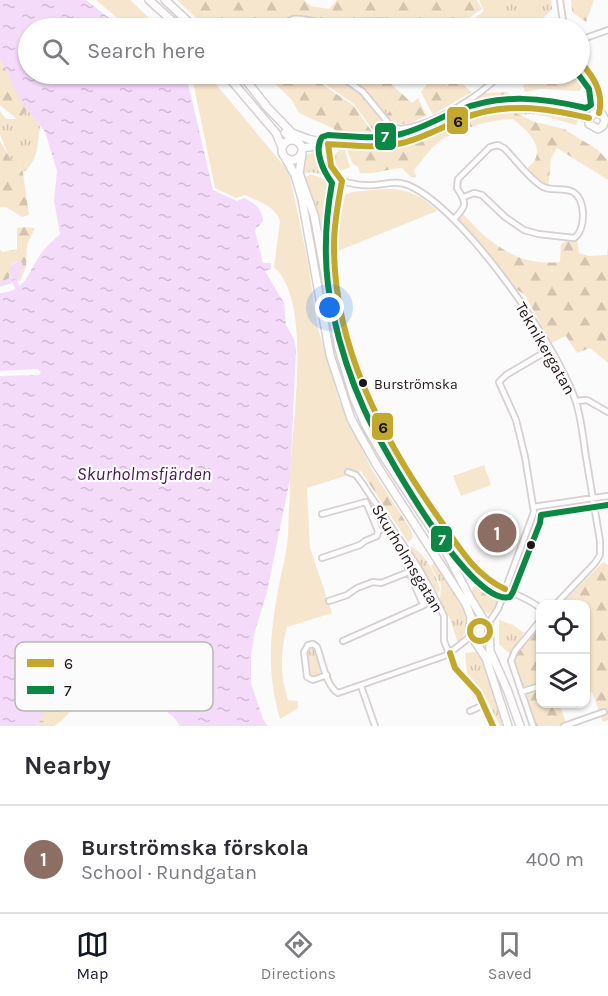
<!DOCTYPE html>
<meta charset="utf-8">
<style>
:root{--surface:#fff;--page:#f2f2f3;--text:#2b2b33;--muted:#7c7c81;--line:#e1e1e2;--accent:#111827}
body{margin:0;font-family:Karla,sans-serif;background:var(--page);color:var(--text)}
.controls{position:absolute;right:18px;bottom:18px;display:grid;overflow:hidden;border-radius:12px;box-shadow:0 2px 4px #0004}
.controls button{width:54px;height:54px;display:grid;place-items:center;padding:0;border:0;border-bottom:2px solid var(--line);background:var(--surface);color:var(--text);font:30px sans-serif}
.you{position:absolute;left:330px;top:308px;width:21px;height:21px;margin:-15px;border:4px solid #fff;border-radius:50%;background:#1a73e8;box-shadow:0 0 0 9px #1a73e833}
.badge{display:grid;place-items:center;width:39px;height:39px;border-radius:50%;background:var(--accent);color:#fff;font-size:20px;font-weight:700}
.pin{position:absolute;translate:-50% -50%;border:3px solid #fff;box-shadow:0 2px 6px #0006}
.list{margin:0;padding:0;list-style:none}
h2{display:flex;justify-content:space-between;align-items:center;height:78px;margin:0;padding:0 24px;font-size:26px}
h2 small{font-size:20px;font-weight:400;color:var(--muted)}
.list li{display:grid;grid-template-columns:39px 1fr auto;gap:18px;align-items:center;box-sizing:border-box;height:108px;padding:0 24px;border-top:2px solid var(--line)}
.list b{display:block;font-size:22px;white-space:nowrap}
.list p{margin:0;font-size:20px;white-space:nowrap;color:var(--muted)}
.list em{font-size:20px;font-style:normal;color:var(--muted)}
.icon{flex:none;width:33px;height:33px;fill:none;stroke:currentColor;stroke-width:2;stroke-linecap:round;stroke-linejoin:round}
.map{position:relative;flex:none;width:608px;height:726px;overflow:hidden}
.search{position:absolute;background:var(--surface);box-shadow:0 2px 4px #0004;left:18px;right:18px;top:18px;height:66px;display:flex;align-items:center;gap:15px;box-sizing:border-box;padding:0 21px;border-radius:33px;color:var(--muted);font-size:22px}
.sheet{height:186px;background:var(--surface)}
nav{display:flex;justify-content:space-around;align-items:center;box-sizing:border-box;height:84px;border-top:2px solid var(--line);background:var(--surface);font-size:16px;color:var(--muted)}
nav a{display:grid;justify-items:center;gap:3px}
nav .on{color:var(--accent)}
.map>svg:first-child{display:block}
</style>
<div class="map">
<svg width="608" height="726" viewBox="0 0 608 726">
<defs>
<pattern id="grass-tufts" width="24" height="20" patternUnits="userSpaceOnUse" patternTransform="scale(1.5)"><rect width="24" height="20" fill="#f6e6ce"/><path d="M3 7l-1-3M5 7V3M7 7l1-3M15 17l-1-3M17 17v-4M19 17l1-3" fill="none" stroke="#d3c4b0"/></pattern>
<pattern id="forest-firs" width="22" height="20" patternUnits="userSpaceOnUse" patternTransform="scale(1.5)"><rect width="22" height="20" fill="#f6e6ce"/><path d="M5 1l3.5 6h-7zM16 11l3.5 6h-7z" fill="#d3c4b0"/></pattern>
<pattern id="wetland-marsh" width="20" height="14" patternUnits="userSpaceOnUse" patternTransform="scale(1.5)"><rect width="20" height="14" fill="#f6e6ce"/><path d="M1 5h8M5 5V1M11 12h8M15 12V8" fill="none" stroke="#d3c4b0"/></pattern>
<pattern id="water-ripples" width="26" height="14" patternUnits="userSpaceOnUse" patternTransform="scale(1.5)"><rect width="26" height="14" fill="#f4dbfa"/><path d="M2 4q2-2 4 0t4 0M15 11q2-2 4 0t4 0" fill="none" stroke="#d1bbd5"/></pattern>
</defs>
<rect width="100%" height="100%" fill="#fbfbfb"/>
<path fill="url(#grass-tufts)" d="M479,0H551L552,9L534,28H461L484,11Z
M327,74H333L364,95L385,125L374,132L354,104L321,81Z
M343,74H365L397,105L386,115L371,96Z
M512,109L545,111L578,121L576,125L544,116L530,114L497,117L363,169L353,164L347,150L345,151L350,167L340,171L336,165L335,154L340,149C363,148 388,151 410,144C447,133 472,114 512,109Z
M28,110L40,126C37,145 39,160 23,173L17,160L11,161L0,135V111L6,119H17Z
M314,152H318L331,176L310,172L302,174V160L308,154Z
M311,175C320,176 326,181 335,180L336,187L331,220V254L337,298L361,391L365,395L380,431L377,434L358,395L348,363L334,303L321,225L304,177Z
M461,212L483,235L475,243L454,219Z
M385,439L423,500L447,535L444,538L380,442Z
M412,547C425,553 436,575 440,589L438,593L410,548Z
M435,561C449,585 483,616 458,643L449,617L440,600L441,585L431,566Z
M477,579C492,587 511,600 488,614L479,608L471,591L476,584Z
M499,620L513,625L524,633L510,654L499,644Z
M315,645L327,675L308,678L305,648Z
M480,651L481,653L505,726H500L484,694L467,673L465,653Z"/>
<path fill="url(#forest-firs)" d="M177,0H304L311,6L329,9L337,0H477L482,9L455,28H417L398,20L367,19L333,22L306,16L288,18L279,28H207Z
M571,0H594L586,22L572,12Z
M0,60C11,76 16,95 28,110L17,119L0,105Z
M580,73L584,77L580,91L541,89L525,92L523,86L539,74Z
M265,74H303L322,84L354,106L377,139L344,136L334,129L299,113L291,99Z
M365,74H380L412,103L418,98L427,116C410,122 400,131 386,115L397,105Z
M418,74H437L447,86L456,77L471,92L433,115L421,92L428,83Z
M507,92L514,98L472,110L435,127L393,139L390,133L394,131L429,123L483,93Z
M496,112H513L535,122L564,129L598,150L608,161V180L557,148L551,159L548,189L525,171C528,167 533,163 535,160C543,143 524,128 513,119C493,119 457,129 440,141C430,148 422,161 414,170L416,177L412,178L402,168C387,169 377,174 360,173C358,170 355,155 354,149H390L411,145L444,130Z
M0,141L11,160H17L23,173L29,215L22,217L6,207H0Z
M25,227L35,228L27,245L26,267L20,281H18L22,273L18,261C7,265 11,271 9,280L0,285V250L3,252L17,249V228Z
M483,235C509,255 527,265 560,262L561,244L577,236L579,253L589,256L607,255L608,246V363L590,348L577,353L566,336L551,343L525,295L516,289L475,243Z
M371,468L411,530L413,538L408,542L361,471Z
M603,562L608,565V720L603,722L592,692L586,694V604H561Z
M478,581L491,590L490,605L486,609L481,606V601L476,590Z
M540,626V704H562L560,705L567,726H535L513,661L524,643Z"/>
<path fill="url(#wetland-marsh)" d="M112,685L129,689L144,703L158,706C152,706 145,708 139,707C120,705 97,694 79,704C69,710 64,721 54,726H37L53,693L77,687L106,692Z"/>
<path fill="#f6e6ce" d="M96,0H130L160,28H129Z
M188,74H206L210,77L289,172L308,262L317,325L339,400L371,468L307,488L310,548L332,613L287,627C280,653 280,675 288,700L298,701V708L280,719C266,670 270,634 279,585C282,569 287,552 288,535C289,523 288,510 290,498C287,443 317,306 274,267L280,221C274,205 259,202 245,195L236,198L215,188L192,77Z
M384,189C406,188 422,195 437,211L338,251V230L345,195L352,192Z
M484,465L491,485L461,496L453,476Z"/>
<path fill="url(#water-ripples)" d="M0,0H86L122,28H28V74H180L187,79L213,190L237,201L244,198C255,203 262,209 263,221L255,230L263,263H271V269L265,271L284,303L286,325L294,339L296,350L290,479L267,592L255,631L251,654V683L263,719L268,726H180C170,707 150,706 132,697L129,689L112,685L106,692L77,687L54,693L37,726H0V376L39,375L41,372L38,369L0,371V293C27,291 27,273 40,255C45,247 54,240 60,234L54,201L57,171L45,132L19,99L6,69L0,60Z
M18,261L22,262C24,269 21,275 18,281L11,282L9,267Z"/>
<g fill="none" stroke-linecap="round" stroke-linejoin="round">
<path stroke="#f4dbfa" stroke-width="1.5" d="M315,320H316
M338,320H339"/>
<path stroke="#f4dbfa" stroke-width="5" d="M15,282L17,287
M0,284L10,281"/>
<g stroke="#d7d0d0" stroke-width="8">
<path id="street" d="M560,0L564,28
M283,28C286,24 288,21 293,19C304,17 319,24 330,24C356,25 384,15 409,28
M580,40L608,30
M580,61C592,77 606,91 599,113
M338,74L363,92L390,125L399,129C432,126 478,98 501,74
M484,74L495,79
M328,144L331,166L342,181C311,296 373,425 438,517C452,537 464,559 481,576C498,591 522,593 540,608
M342,181C352,184 364,186 374,185C386,184 398,180 410,186C464,210 558,346 576,402C581,418 583,435 585,451C590,481 595,511 600,541V555L595,563L556,604
M454,219C467,206 467,203 457,188L458,179L490,147L498,145L504,148C516,160 526,175 540,185C548,192 561,187 571,191C587,197 586,231 574,238L538,234L524,230L505,217L482,195L474,193L464,197
M576,401L587,400L608,412
M348,472L356,475L362,483L418,567L431,590L444,616V641L455,668L478,693L493,726
M533,507L608,496
M322,514L366,502L378,531
M322,558L360,545L365,541L377,536L378,531L390,526
M409,572L422,602L434,597
M329,601L347,595L357,588L373,582L381,583L409,572L407,565L413,560
M488,624L498,609L534,512L525,457L516,420L499,382L506,375L540,355
M343,641L424,605L422,602
M327,675L313,680L307,677L304,652L308,645L313,644L317,647C322,660 326,686 338,693L447,655L471,636
M361,686L375,726
M521,692L540,686
M470,711L484,705
M533,726L511,661L515,651L540,621
M564,726L604,712"/>
</g>
<g stroke="#d7d0d0" stroke-width="10">
<path id="secondary" d="M149,0L180,28
M165,0L195,28
M226,74L276,133L282,147
M241,74L267,107
M265,105L292,133L308,139L328,144L392,145L409,141L471,115L503,107H539L589,118
M589,118L595,113L602,114L605,120L603,126
M589,118V124L598,129L603,126
M285,133L296,140
M282 150a10 10 0 1 1 20 0a10 10 0 1 1-20 0Z
M302,148L323,145
M302,154L299,173L314,215L339,349L354,398L365,424L384,457L443,546L469,596L485,622
M286,159L295,175L302,199L330,355L351,419L376,464L466,604L471,617L470,634L486,658L508,726
M470,626L478,620L485,622L489,626L490,651L507,689L520,726"/>
</g>
<use href="#street" stroke="#fefefe" stroke-width="4.5"/>
<use href="#secondary" stroke="#fefefe" stroke-width="7"/>
<g stroke="#fbfbfb" stroke-width="10">
<path id="bus-1" d="M580,61C593,77 604,91 599,113
M328,144L331,166L342,181C338,202 334,223 334,244C333,344 382,438 438,517C458,545 473,574 505,589
M328,144C352,145 378,149 402,143C423,138 442,127 462,119C504,101 546,108 589,118
M470 631a10 10 0 1 1 20 0a10 10 0 1 1-20 0Z
M450,653L455,668L478,693L493,726"/>
</g>
<g stroke="#fbfbfb" stroke-width="10">
<path id="bus-2" d="M578,74L589,89L591,105L586,108C544,98 501,93 460,110C440,117 422,129 401,134C377,140 352,136 328,135L322,137C313,151 324,172 332,183C324,227 323,270 333,314C340,346 350,378 364,409C379,442 470,608 510,597L513,592L540,523L541,515L608,505"/>
</g>
<use href="#bus-1" stroke="#c3a82e" stroke-width="6"/>
<use href="#bus-2" stroke="#0c8844" stroke-width="6"/>
</g>
<g fill="#211414" stroke="#fbfbfb" stroke-width="2">
<circle cx="363" cy="383" r="5"/>
<circle cx="531" cy="545" r="5"/>
</g>
<g text-anchor="middle" stroke-width="4.5" stroke-linejoin="round" paint-order="stroke">
<g font-size="14" fill="#211414" stroke="#fbfbfb" text-anchor="start">
<text x="374" y="389">Burströmska</text>
</g>
<g font-size="16" fill="#211414" stroke="#fbfbfb">
<text transform="translate(546 348) rotate(60)" y="6">Teknikergatan</text>
<text transform="translate(408 558) rotate(59)" y="6">Skurholmsgatan</text>
</g>
<g font-size="18" font-style="italic" fill="#491455" stroke="#fbfbfb">
<text x="144" y="480">Skurholmsfjärden</text>
</g>
</g>
<rect x="15" y="642" width="198" height="69" rx="9" fill="#fbfbfb" stroke="#bab6b6" stroke-width="1.5"/>
<rect x="27" y="659" width="27" height="8" fill="#c3a82e"/>
<rect x="27" y="686" width="27" height="8" fill="#0c8844"/>
<g font-size="16" fill="#211414">
<text x="64" y="669">6</text>
<text x="64" y="696">7</text>
</g>
<g stroke="#fbfbfb" stroke-width="2">
<rect x="446" y="106" width="23" height="29" rx="6" fill="#c3a82e"/>
<rect x="374" y="122" width="23" height="29" rx="6" fill="#0c8844"/>
<rect x="371" y="412" width="23" height="29" rx="6" fill="#c3a82e"/>
<rect x="430" y="525" width="23" height="28" rx="6" fill="#0c8844"/>
</g>
<g font-size="16" text-anchor="middle" font-weight="bold" fill="#fff">
<text x="385" y="142">7</text>
<text x="442" y="545">7</text>
</g>
<g font-size="16" text-anchor="middle" font-weight="bold" fill="#111">
<text x="458" y="127">6</text>
<text x="383" y="433">6</text>
</g>
</svg>
<div class="controls">
<button><svg class="icon" aria-label="locate" viewBox="0 0 24 24"><circle cx="12" cy="12" r="6"/><path d="M12 2v4M12 18v4M2 12h4M18 12h4"/></svg></button>
<button><svg class="icon" aria-label="layers" viewBox="0 0 24 24"><path d="M12 4l9 5-9 5-9-5zM3 14l9 5 9-5"/></svg></button>
</div>
<div class="you"></div>
<div class="pin badge" style="left:497px;top:533px;background:#8d6e63">1</div>
<div class="search"><svg class="icon" aria-label="search" viewBox="0 0 24 24"><circle cx="10" cy="10" r="6"/><path d="M15 15l6 6"/></svg>Search here</div>
</div>
<section class="sheet">
<h2>Nearby<small></small></h2>
<ul class="list">
<li><span class="badge" style="background:#8d6e63">1</span><div><b>Burströmska förskola</b><p>School · Rundgatan</p></div><em>400 m</em></li>
</ul>
</section>
<nav>
<a class="on"><svg class="icon" aria-label="map" viewBox="0 0 24 24"><path d="M3 6l6-2 6 2 6-2v14l-6 2-6-2-6 2zM9 4v14M15 6v14"/></svg>Map</a>
<a><svg class="icon" aria-label="directions" viewBox="0 0 24 24"><path d="M12 3l9 9-9 9-9-9zM9 14v-3h6M13 9l2 2-2 2"/></svg>Directions</a>
<a><svg class="icon" aria-label="saved" viewBox="0 0 24 24"><path d="M7 4h10v16l-5-4-5 4z"/></svg>Saved</a>
</nav>
